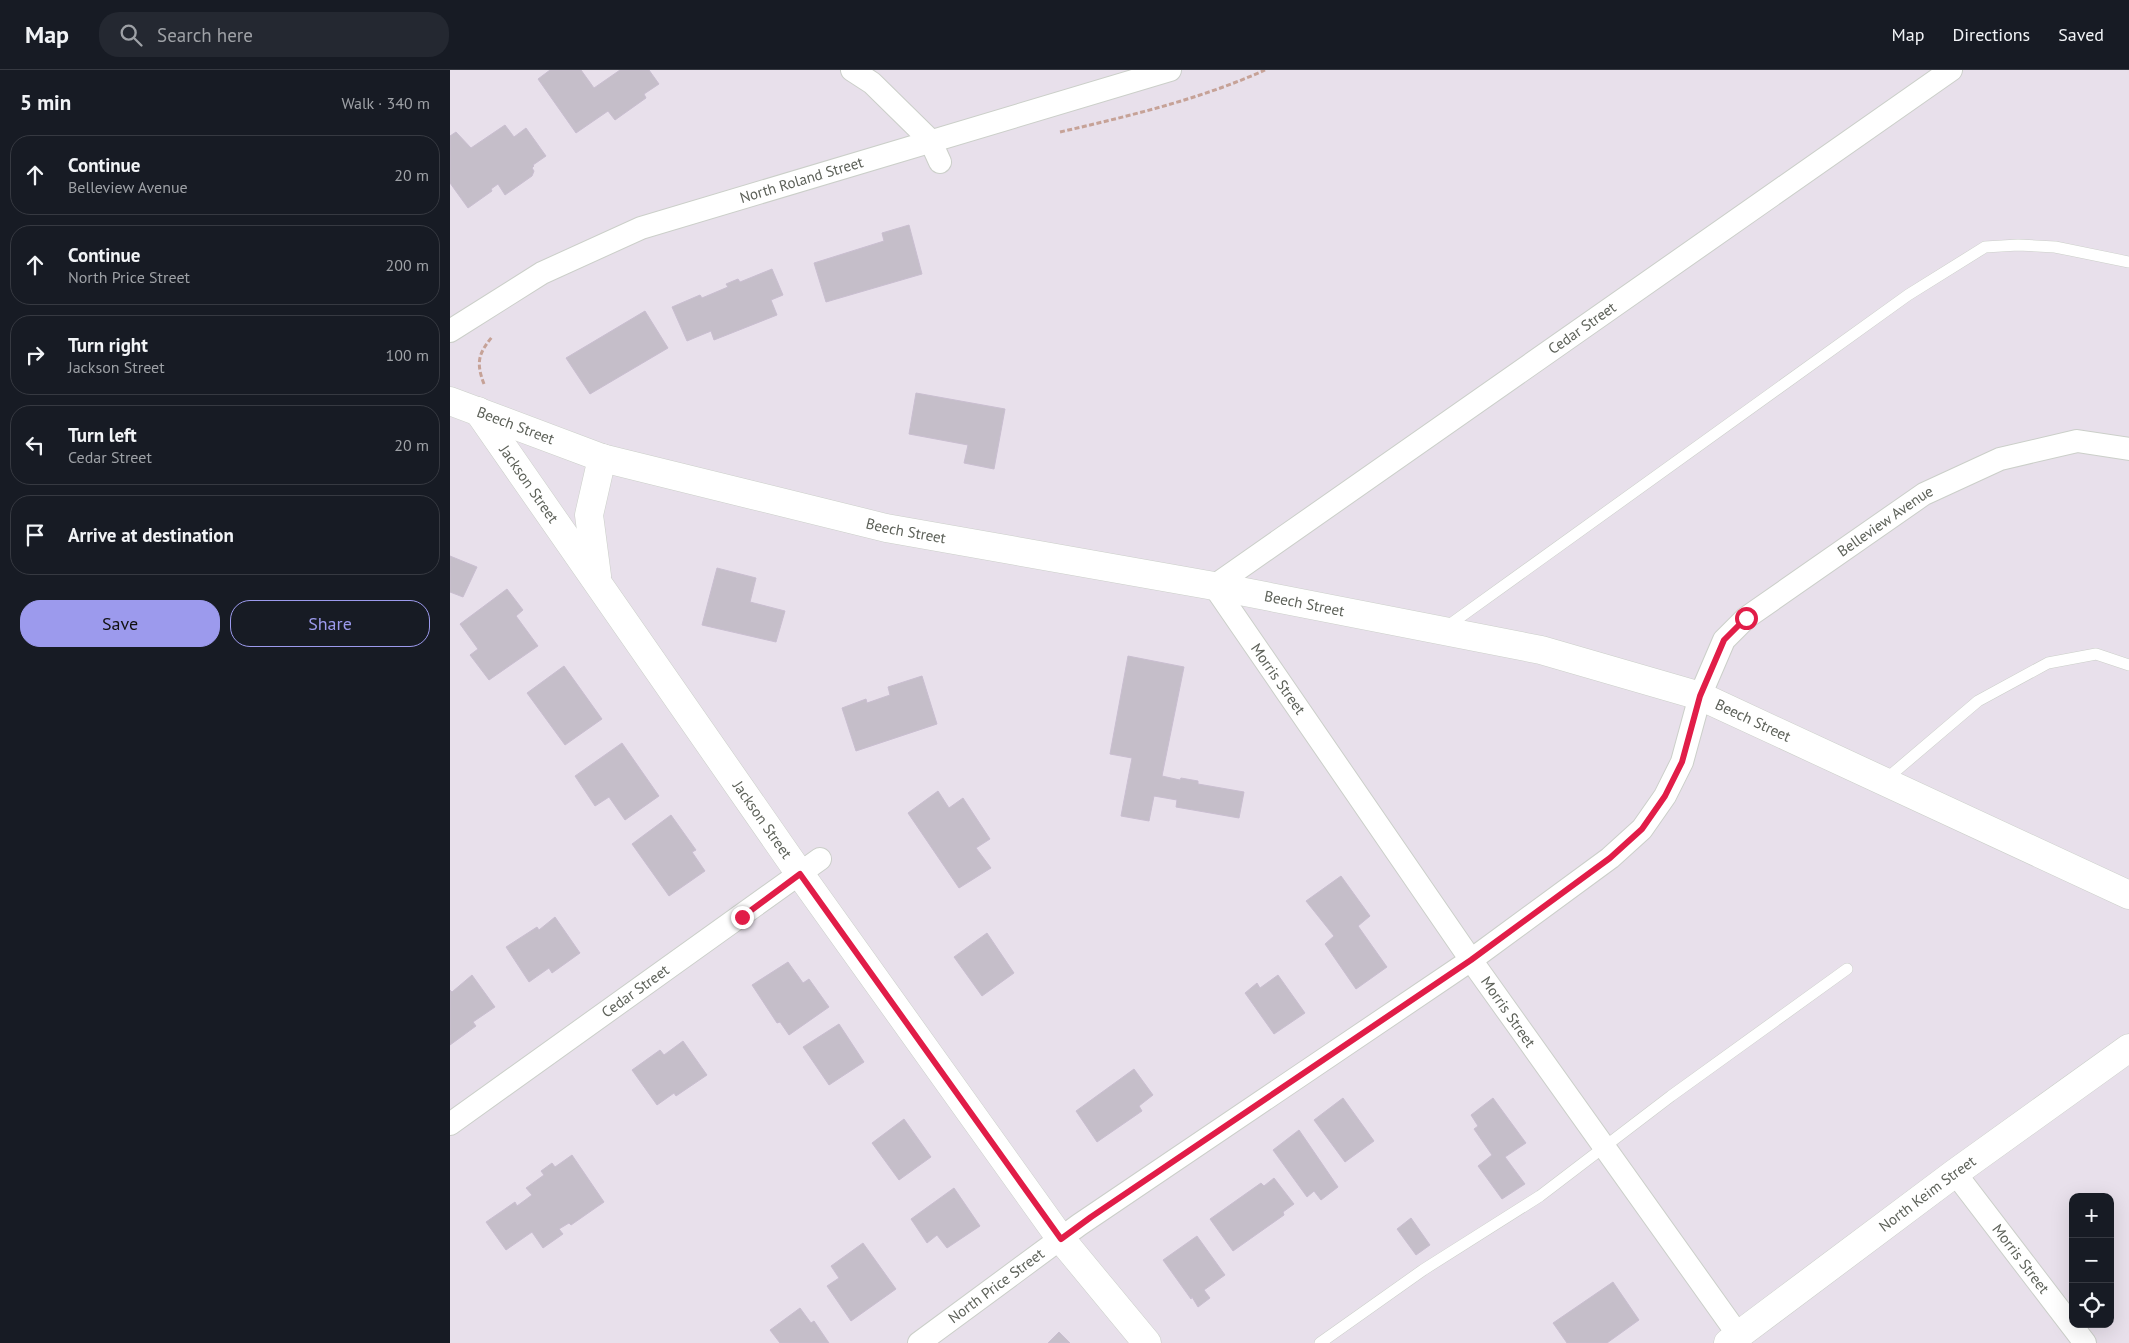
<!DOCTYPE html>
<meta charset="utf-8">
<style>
:root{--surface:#171b24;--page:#242831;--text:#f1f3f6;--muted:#9ea1a6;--line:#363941;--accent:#9c9aed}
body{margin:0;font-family:"PT Sans",sans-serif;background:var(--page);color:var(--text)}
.controls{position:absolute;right:15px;bottom:15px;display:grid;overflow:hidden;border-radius:10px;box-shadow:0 5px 20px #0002}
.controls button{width:45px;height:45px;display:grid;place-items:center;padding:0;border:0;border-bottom:1px solid var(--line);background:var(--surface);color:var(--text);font:25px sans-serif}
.stop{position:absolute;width:15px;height:15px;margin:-11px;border:4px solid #e11d48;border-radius:50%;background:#fff}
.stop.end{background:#e11d48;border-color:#fff;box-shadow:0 1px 5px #0008}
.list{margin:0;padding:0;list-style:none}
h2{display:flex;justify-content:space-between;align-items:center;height:65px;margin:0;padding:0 20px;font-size:21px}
h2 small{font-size:16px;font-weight:400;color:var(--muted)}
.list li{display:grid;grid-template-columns:32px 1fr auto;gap:15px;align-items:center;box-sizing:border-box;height:80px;margin:0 10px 10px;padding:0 10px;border:1px solid var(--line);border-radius:20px}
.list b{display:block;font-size:19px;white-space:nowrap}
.list p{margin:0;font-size:16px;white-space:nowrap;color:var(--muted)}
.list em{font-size:16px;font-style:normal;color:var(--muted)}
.actions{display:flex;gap:10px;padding:15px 20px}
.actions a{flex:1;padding:11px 0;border:1px solid var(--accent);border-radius:20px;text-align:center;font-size:18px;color:var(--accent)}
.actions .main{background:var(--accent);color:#111}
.icon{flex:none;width:28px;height:28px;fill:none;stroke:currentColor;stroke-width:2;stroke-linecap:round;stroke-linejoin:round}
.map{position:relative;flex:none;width:1679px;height:1273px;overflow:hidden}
header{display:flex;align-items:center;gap:30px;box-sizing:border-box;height:70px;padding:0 25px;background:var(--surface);border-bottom:1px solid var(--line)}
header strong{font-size:24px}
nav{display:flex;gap:28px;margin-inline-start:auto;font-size:18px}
.search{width:350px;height:45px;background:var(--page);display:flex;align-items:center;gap:12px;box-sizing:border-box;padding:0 18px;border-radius:20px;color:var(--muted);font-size:19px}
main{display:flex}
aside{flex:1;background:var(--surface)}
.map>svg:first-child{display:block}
</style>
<header>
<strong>Map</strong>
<div class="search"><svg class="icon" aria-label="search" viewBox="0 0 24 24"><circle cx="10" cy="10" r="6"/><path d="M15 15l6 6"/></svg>Search here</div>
<nav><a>Map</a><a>Directions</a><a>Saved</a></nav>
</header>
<main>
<aside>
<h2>5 min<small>Walk · 340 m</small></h2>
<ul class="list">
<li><svg class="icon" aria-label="ahead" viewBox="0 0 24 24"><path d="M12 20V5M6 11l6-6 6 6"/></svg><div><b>Continue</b><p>Belleview Avenue</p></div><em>20 m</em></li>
<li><svg class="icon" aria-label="ahead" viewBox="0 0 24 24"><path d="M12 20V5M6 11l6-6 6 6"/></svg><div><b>Continue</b><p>North Price Street</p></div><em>200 m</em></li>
<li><svg class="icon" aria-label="right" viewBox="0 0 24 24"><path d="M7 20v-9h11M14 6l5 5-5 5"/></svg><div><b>Turn right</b><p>Jackson Street</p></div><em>100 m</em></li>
<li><svg class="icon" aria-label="left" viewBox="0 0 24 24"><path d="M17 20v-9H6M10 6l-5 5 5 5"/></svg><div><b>Turn left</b><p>Cedar Street</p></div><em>20 m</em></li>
<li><svg class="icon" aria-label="arrive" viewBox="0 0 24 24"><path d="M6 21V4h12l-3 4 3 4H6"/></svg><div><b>Arrive at destination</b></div></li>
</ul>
<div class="actions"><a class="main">Save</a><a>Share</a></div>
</aside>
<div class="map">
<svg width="1679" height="1273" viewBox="0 0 1679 1273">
<rect width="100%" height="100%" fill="#e8e0eb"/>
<path fill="#c5bec9" stroke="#c9bed0" d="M100,0H131L144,18L170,0H199L209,14L194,24L196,28L165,50L158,41L126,63L88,9Z
M55,55L64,67L76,58L96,86L83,95L84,96L82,98L84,101L82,106L55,125L48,114L41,119L42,121L18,138L0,113V66L6,62L21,78Z
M459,155L472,204L376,232L364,193L434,171L432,163Z
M322,199L333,225L321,230L327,245L264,270L261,261L237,271L222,237L250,225L252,228L278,217L276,214L288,209L290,212Z
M195,241L218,278L140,324L116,288Z
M466,323L555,339L544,399L514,393L518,375L459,364Z
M0,486L27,497L13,527L0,522Z
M267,498L306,508L300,532L335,541L326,572L252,555Z
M57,519L73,540L66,546L88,576L39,610L20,585L28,579L10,554Z
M678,586L734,597L712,706L730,710L731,708L748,711V714L794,722L789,748L726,737L727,730L704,726L699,751L671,746L682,688L660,684Z
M114,596L152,649L115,675L77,623Z
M472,606L487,654L406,681L392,638L416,629L417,633L440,625L438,617Z
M172,673L209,726L175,750L159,727L145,736L125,706Z
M488,721L499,738L513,728L540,769L526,778L541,798L509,818L458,743Z
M221,745L246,780L242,782L255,801L219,826L182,774Z
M891,806L920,846L908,856L937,897L906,919L875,874L884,866L856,831Z
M105,847L130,883L102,903L99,898L79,912L56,877L87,857L89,860Z
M537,863L564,903L532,926L504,887Z
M338,892L353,913L359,909L379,937L339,965L330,952L327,953L302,915Z
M22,905L45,937L23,952L26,956L0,975V920L2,922Z
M828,905L855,943L824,964L795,923L807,913L810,918Z
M389,954L414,992L379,1015L353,977Z
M233,971L257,1005L226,1026L224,1023L207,1035L182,1000L210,980L214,985Z
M684,999L703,1025L689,1036L692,1041L647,1072L626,1041Z
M893,1028L924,1071L895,1092L864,1050Z
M1043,1028L1076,1073L1055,1087L1075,1114L1052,1129L1028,1096L1042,1085L1024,1059L1028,1056L1021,1045Z
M454,1049L481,1087L449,1110L422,1073Z
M849,1060L888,1117L871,1130L864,1121L857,1127L823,1080Z
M122,1085L154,1132L121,1155L119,1153L109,1159L113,1164L93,1178L82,1162L56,1180L36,1152L65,1132L67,1136L82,1125L76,1118L94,1105L91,1101L102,1093L105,1097Z
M824,1108L844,1134L833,1142L834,1145L783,1181L760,1149L811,1113L814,1116Z
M504,1118L530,1156L497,1178L487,1165L477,1173L461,1149Z
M961,1148L980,1175L966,1185L947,1159Z
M747,1166L775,1205L754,1220L760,1228L748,1237L742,1227L741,1229L713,1190Z
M413,1173L446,1219L401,1251L377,1216L389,1208L381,1196Z
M1163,1212L1189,1250L1157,1273H1117L1103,1253Z
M350,1238L361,1253L364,1251L379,1273H330L320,1260Z
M609,1262L620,1273H598Z"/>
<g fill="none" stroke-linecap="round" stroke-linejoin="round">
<g stroke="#cbcfc9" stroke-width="12">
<path id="service" d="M995,558L1458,225L1535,177L1568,175L1605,177L1679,192
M1435,710L1528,631L1598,593L1646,584L1679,595
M870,1273L973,1200L1090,1126L1221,1026L1397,899"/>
</g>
<g stroke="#cbcfc9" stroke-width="24">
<g id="minor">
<path d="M402,0L422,13L480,70L490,92"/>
<path id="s1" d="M0,261L92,203L191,158L720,0"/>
<path id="s2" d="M0,1054L370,789"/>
<path id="s3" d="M1505,1103L1635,1273"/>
<path id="s4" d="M1289,1266L1021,890L764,516L1501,0"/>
<path id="s5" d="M469,1273L629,1155L1021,890L1160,788L1192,759L1215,726L1232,692L1250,626L1274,570L1296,548L1474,424L1550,389L1627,371L1679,379"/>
</g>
</g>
<g stroke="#cbcfc9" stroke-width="29">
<g id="tertiary">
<path id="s6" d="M0,331L152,388L436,458L764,516L1091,580L1250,626L1679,825"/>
<path id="s7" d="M28,341L350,804L611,1169L697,1273"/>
<path d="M147,506L139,445L152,388"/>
<path id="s8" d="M1278,1273L1505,1103L1679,978"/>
</g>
</g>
<path stroke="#c6a297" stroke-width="3" stroke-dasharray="5 2.5" stroke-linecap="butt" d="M610,62C679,46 751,29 815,0
M34,314C26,293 28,284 42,267"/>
<use href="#service" stroke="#fff" stroke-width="11"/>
<use href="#minor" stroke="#fff" stroke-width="22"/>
<use href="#tertiary" stroke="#fff" stroke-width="28"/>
</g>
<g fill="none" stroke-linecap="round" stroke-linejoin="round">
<path stroke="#e11d48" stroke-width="6" d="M292,847L350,804L611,1169L641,1147L1021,890L1160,788L1192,759L1215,726L1232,692L1250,626L1274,570L1296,548"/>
</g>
<g text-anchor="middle" stroke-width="5" stroke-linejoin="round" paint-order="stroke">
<g font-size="15" fill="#5d6159" stroke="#fff">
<text dy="5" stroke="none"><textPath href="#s1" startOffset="385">North Roland Street</textPath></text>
<text dy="5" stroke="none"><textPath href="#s4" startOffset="1365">Cedar Street</textPath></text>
<text dy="5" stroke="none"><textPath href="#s6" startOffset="70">Beech Street</textPath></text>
<text dy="5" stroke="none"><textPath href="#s7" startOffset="89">Jackson Street</textPath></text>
<text dy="5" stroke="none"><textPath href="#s5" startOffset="1296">Belleview Avenue</textPath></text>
<text dy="5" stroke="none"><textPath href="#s6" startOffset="475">Beech Street</textPath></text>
<text dy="5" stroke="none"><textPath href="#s6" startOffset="880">Beech Street</textPath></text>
<text transform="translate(828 609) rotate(55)" y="5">Morris Street</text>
<text dy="5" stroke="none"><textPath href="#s6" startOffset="1345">Beech Street</textPath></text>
<text dy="5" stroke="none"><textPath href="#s7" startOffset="498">Jackson Street</textPath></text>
<text dy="5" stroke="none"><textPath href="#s2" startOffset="228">Cedar Street</textPath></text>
<text transform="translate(1058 942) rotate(55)" y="5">Morris Street</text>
<text dy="5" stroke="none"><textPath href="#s8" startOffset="249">North Keim Street</textPath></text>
<text dy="5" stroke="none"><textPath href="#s3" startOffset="108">Morris Street</textPath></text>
<text dy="5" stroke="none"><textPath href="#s5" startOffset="96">North Price Street</textPath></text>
</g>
</g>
</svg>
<div class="controls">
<button>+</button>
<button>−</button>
<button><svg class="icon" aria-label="locate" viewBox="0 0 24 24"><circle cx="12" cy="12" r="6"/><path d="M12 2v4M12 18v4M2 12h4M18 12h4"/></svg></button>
</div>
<div class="stop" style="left:1296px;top:548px"></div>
<div class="stop end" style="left:292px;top:847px"></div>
</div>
</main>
